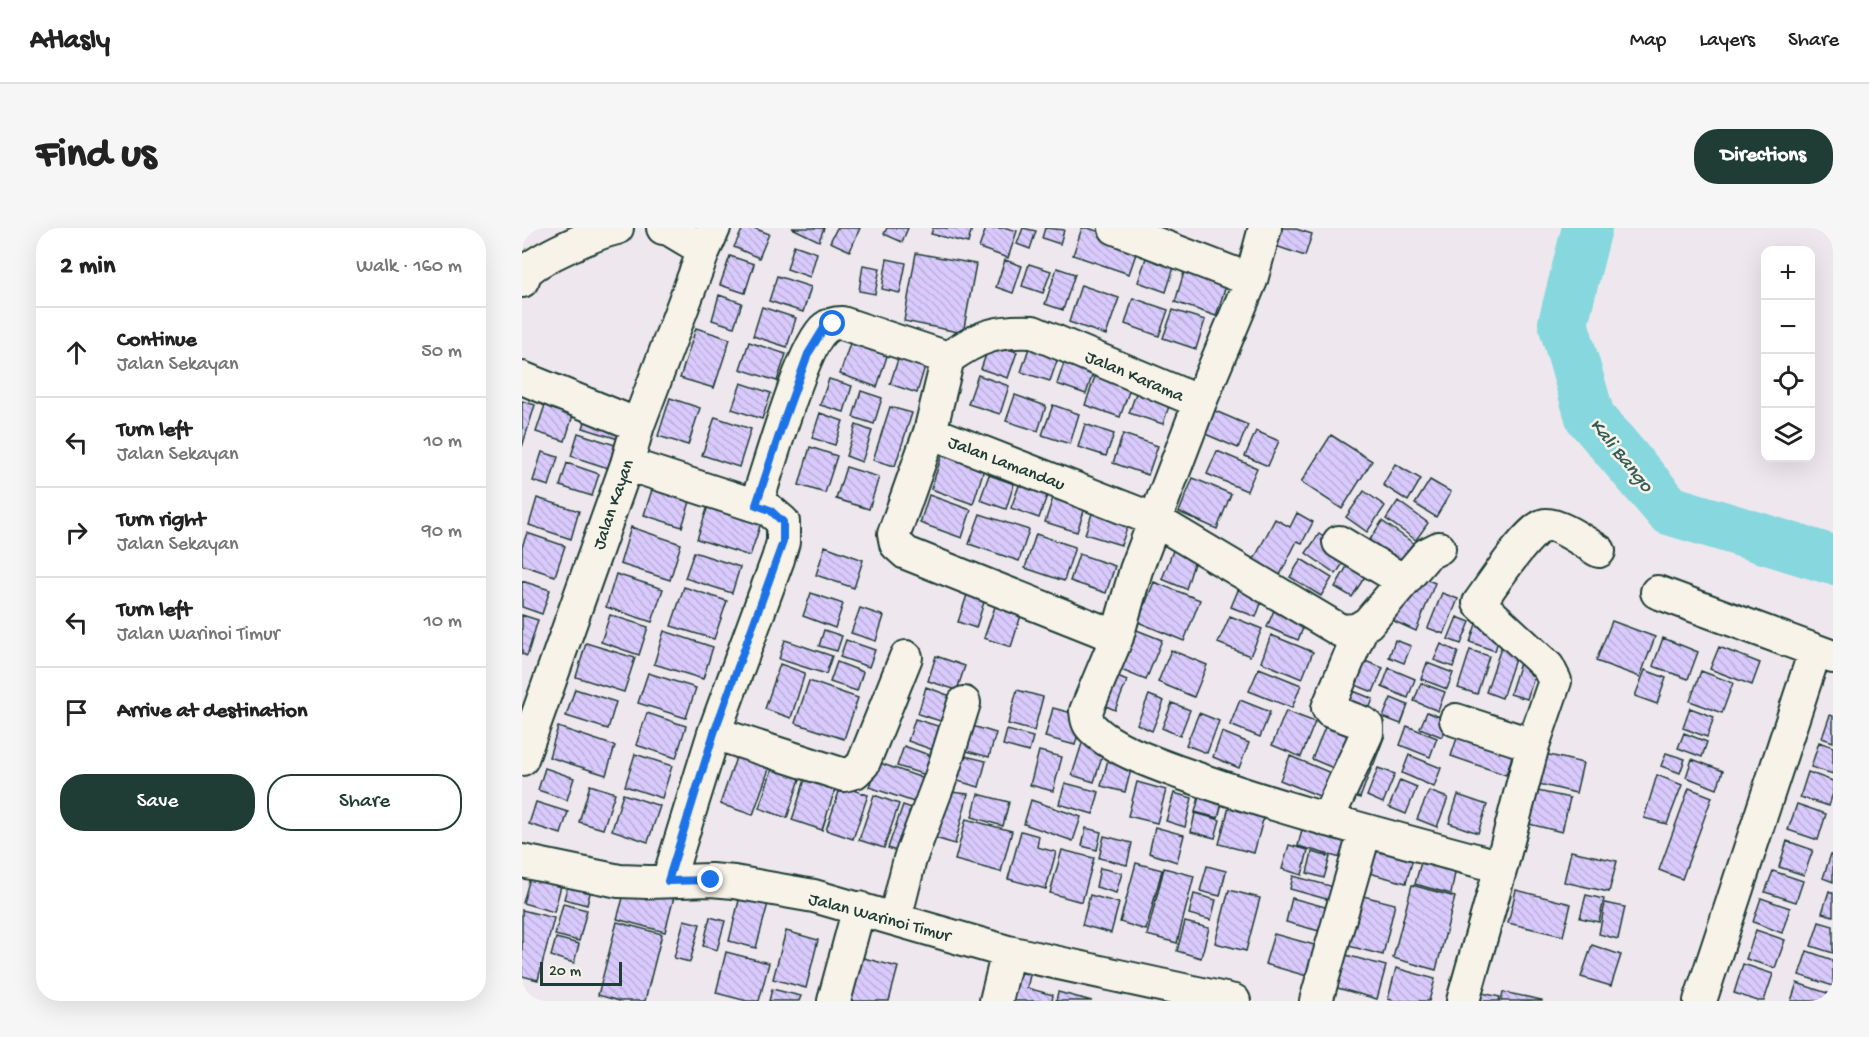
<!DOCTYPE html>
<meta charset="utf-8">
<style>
:root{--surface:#fff;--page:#f6f6f6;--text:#222;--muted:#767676;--line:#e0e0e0;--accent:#1f3d34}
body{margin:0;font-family:"Gochi Hand",sans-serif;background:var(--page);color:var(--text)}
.controls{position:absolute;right:18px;top:18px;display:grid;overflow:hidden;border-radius:12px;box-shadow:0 6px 24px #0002}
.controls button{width:54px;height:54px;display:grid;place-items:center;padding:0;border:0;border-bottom:2px solid var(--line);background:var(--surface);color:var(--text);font:30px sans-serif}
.scale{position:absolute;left:18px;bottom:15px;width:82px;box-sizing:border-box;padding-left:6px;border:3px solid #1f3d34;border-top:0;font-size:16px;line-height:21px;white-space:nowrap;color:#1f3d34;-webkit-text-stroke:4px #f7f3e8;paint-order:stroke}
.stop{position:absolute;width:18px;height:18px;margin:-14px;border:4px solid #1a73e8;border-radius:50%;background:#fff}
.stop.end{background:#1a73e8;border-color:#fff;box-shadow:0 2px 6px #0008}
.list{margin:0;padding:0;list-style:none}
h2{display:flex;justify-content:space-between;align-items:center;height:78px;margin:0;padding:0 24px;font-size:26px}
h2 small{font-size:20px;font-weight:400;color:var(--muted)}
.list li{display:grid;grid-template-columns:39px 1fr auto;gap:18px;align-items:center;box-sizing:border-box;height:90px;padding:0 24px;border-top:2px solid var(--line)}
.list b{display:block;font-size:22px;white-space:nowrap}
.list p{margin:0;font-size:20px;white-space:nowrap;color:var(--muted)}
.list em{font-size:20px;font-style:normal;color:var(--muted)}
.actions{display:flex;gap:12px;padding:18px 24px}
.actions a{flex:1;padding:14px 0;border:2px solid var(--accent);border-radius:24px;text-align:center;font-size:21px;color:var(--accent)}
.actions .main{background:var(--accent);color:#fff}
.icon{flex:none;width:33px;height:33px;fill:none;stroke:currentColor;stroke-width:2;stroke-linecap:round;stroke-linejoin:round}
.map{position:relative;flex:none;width:1311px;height:773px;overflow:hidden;border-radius:24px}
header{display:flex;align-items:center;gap:36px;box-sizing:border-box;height:84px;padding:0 30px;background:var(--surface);border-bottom:2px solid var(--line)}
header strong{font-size:28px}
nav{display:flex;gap:33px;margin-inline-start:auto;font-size:21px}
.intro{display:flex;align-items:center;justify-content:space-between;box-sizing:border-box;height:144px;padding:0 36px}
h1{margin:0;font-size:42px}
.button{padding:15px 27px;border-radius:24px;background:var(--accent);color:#fff;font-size:21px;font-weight:700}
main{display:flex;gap:36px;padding:0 36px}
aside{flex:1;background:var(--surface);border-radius:24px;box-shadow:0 6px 24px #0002}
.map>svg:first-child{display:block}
</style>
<header>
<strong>Atlasly</strong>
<nav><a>Map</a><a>Layers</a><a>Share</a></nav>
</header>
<div class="intro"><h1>Find us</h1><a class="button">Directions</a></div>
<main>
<aside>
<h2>2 min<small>Walk · 160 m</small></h2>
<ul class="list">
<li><svg class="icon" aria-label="ahead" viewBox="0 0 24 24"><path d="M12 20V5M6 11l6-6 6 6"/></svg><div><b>Continue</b><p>Jalan Sekayan</p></div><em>50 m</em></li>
<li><svg class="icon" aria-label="left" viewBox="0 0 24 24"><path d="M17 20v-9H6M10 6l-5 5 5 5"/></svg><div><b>Turn left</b><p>Jalan Sekayan</p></div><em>10 m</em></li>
<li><svg class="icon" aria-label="right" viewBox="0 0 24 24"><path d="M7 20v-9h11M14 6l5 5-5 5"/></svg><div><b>Turn right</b><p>Jalan Sekayan</p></div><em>90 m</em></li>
<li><svg class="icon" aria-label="left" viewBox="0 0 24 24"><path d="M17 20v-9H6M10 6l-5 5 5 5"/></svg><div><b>Turn left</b><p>Jalan Warinoi Timur</p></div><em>10 m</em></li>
<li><svg class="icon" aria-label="arrive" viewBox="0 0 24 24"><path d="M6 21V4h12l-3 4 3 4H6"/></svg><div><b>Arrive at destination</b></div></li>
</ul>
<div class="actions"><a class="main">Save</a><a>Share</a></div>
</aside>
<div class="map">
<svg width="1311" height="773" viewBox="0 0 1311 773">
<defs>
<pattern id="building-back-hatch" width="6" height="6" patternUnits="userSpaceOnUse" patternTransform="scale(1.5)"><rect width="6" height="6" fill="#d9cafc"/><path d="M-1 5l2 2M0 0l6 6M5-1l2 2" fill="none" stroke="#baaed9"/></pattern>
</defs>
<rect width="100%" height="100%" fill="#eee7ee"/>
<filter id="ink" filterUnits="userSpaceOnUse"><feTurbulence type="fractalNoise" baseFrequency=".0167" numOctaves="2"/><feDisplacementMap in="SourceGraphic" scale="12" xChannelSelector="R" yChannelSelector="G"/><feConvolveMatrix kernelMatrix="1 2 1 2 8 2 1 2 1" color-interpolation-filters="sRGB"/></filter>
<g filter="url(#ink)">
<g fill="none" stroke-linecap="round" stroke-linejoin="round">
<path stroke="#87d8de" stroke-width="50" d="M1065,0L1041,95L1068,189L1147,282L1311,332"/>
</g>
<path fill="url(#building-back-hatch)" stroke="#1f3d34" stroke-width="1.5" d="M221,0H232L247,6L237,30L212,19Z
M270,0H302L297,13Z
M315,0H338L328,23L308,14Z
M365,0H386L380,14L362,6Z
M411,0H450L446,15L409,6Z
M464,0H485L495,3L486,30L457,20Z
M501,0L514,3L508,21L495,16Z
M523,0L542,2L538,16L520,10Z
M560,0H566L617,17L607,46L551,27Z
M746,0H771L790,6L783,28L742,14Z
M272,17L295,25L288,49L265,41Z
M394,25L454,36L441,105L382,93Z
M208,28L232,36L223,65L198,57Z
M624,30L652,39L644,64L616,54Z
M365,31L384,35L378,65L360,61Z
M483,32L500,38L491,65L474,59Z
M507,36L529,43L521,65L500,58Z
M341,37L358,40L353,66L337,63Z
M535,40L553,46L541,82L523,76Z
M663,41L705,55L694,88L653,74Z
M255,48L289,59L281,84L247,73Z
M559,57L597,70L584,107L547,94Z
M197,67L220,75L212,99L190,92Z
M611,70L646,82L637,108L603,96Z
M240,79L274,90L265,119L231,108Z
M651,82L683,92L674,121L641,110Z
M174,100L208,111L192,160L158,150Z
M331,106L368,119L355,159L318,146Z
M227,114L264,126L255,153L218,141Z
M468,115L495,124L486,150L459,141Z
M381,116L407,125L395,165L368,156Z
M508,117L537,127L528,153L499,144Z
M546,123L575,133L564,166L535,156Z
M576,140L611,152L598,189L563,177Z
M456,147L487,158L478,186L446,176Z
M307,151L330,158L322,184L298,177Z
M618,154L651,166L641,196L607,185Z
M219,155L249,165L240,191L210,181Z
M339,163L360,170L352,196L331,189Z
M493,167L524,178L516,203L484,193Z
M26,168L54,177L43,213L14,204Z
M148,170L178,180L166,217L136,208Z
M0,173L13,177L0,219Z
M531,177L557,186L548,216L520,207Z
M368,179L390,185L373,238L351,232Z
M691,182L726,197L716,220L681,205Z
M298,185L321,193L313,217L290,210Z
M65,188L97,199L96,211L61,200Z
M193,189L229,201L217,239L180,227Z
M563,196L592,206L584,228L556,219Z
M334,197L350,203L340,234L324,228Z
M734,203L757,213L746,238L723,228Z
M56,205L93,217L86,240L49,228Z
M601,206L636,218L626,247L591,235Z
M809,207L850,233L820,281L779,254Z
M288,219L315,228L303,265L277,257Z
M695,223L735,240L725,263L685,246Z
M20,224L36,229L27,258L11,253Z
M420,227L462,241L451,276L409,261Z
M45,235L77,246L70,268L38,258Z
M873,236L899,251L886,273L861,257Z
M324,239L357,249L347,281L314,271Z
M467,247L492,256L484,281L458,272Z
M134,249L172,261L160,299L122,287Z
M671,250L709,266L695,301L657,284Z
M499,252L527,262L517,290L489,280Z
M908,252L929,264L914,289L893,276Z
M535,258L567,268L555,304L523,294Z
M842,263L863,278L845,304L824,289Z
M407,267L449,282L440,310L398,295Z
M189,269L242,286L228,328L175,311Z
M15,270L57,283L49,311L7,297Z
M876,273L906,295L894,312L864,291Z
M572,280L608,292L599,317L563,306Z
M775,285L791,294L780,315L775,313L755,353L728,339L753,291L768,299Z
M458,286L507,302L497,333L447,316Z
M860,293L891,315L878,334L847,313Z
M109,299L159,316L148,352L98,336Z
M5,305L43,318L33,348L0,337V319Z
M514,306L553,319L542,353L503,340Z
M797,306L827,326L814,346L784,325Z
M654,315L674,329L664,361L640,351Z
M303,318L341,332L332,360L294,347Z
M172,324L218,339L210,365L163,350Z
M557,326L593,338L584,365L548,353Z
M831,328L849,339L830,369L813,359Z
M779,331L810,350L799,368L768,349Z
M94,346L141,361L130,394L84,379Z
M891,346L913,355L894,403L872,393Z
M0,353L28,362L20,386L0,379Z
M632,354L678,372L662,413L616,394Z
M162,359L205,373L192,411L149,398Z
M717,360L741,370L734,389L709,379Z
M446,364L463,371L454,400L436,394Z
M289,365L321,376L313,400L281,388Z
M920,365L936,371L922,406L906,400Z
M475,373L501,381L489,419L462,410Z
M338,380L362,388L354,413L329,405Z
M753,380L784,393L776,412L745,399Z
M0,387L16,392L5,428L0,426Z
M88,387L126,399L117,427L79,414Z
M708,388L740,401L728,428L696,415Z
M935,389L948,394L939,416L926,411Z
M955,393L979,402L973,423L948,414Z
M1090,393L1133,409L1118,449L1074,433Z
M602,397L640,412L624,452L587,437Z
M302,402L320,408L315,423L297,418Z
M142,403L191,419L181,451L132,436Z
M749,407L791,424L780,451L739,434Z
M1141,410L1176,424L1166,451L1131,438Z
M263,412L310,428L304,446L257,431Z
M324,412L353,422L347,439L318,429Z
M873,412L889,418L882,435L867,429Z
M981,414L997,419L980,470L964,464Z
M64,415L113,430L102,464L54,449Z
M919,416L936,424L931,439L912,432Z
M1197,419L1238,435L1230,457L1188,441Z
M649,422L685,437L672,469L636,454Z
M948,422L967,428L955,466L936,460Z
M414,428L443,438L435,462L406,453Z
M830,428L861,440L851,464L821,452Z
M315,434L341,444L335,463L308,454Z
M905,435L931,445L925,461L899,451Z
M998,435L1015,440L1005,471L988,466Z
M258,436L283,445L269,490L243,481Z
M737,440L779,457L770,480L727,463Z
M867,440L893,451L886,470L860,459Z
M1123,442L1144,450L1135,476L1113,468Z
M1179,443L1211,455L1200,485L1168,473Z
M126,445L174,460L164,490L116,475Z
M586,445L605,453L593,482L575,474Z
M287,453L336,470L322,511L273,495Z
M899,455L923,464L916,483L892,473Z
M819,458L851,471L842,494L810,481Z
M404,459L434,470L425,495L396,486Z
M53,461L94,474L86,501L44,488Z
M495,462L521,469L512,503L486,496Z
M627,467L642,473L630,503L615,496Z
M869,470L886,477L879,496L861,489Z
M718,472L748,484L738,509L708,497Z
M650,475L668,482L658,508L640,500Z
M531,480L561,488L553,517L523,509Z
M1168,480L1192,489L1185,509L1161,500Z
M764,483L793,494L779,529L750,517Z
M905,484L926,492L920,509L898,500Z
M125,485L164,498L154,530L114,517Z
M677,485L697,493L685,525L664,517Z
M1308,487L1311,488V514L1300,510Z
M393,491L422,500L414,523L386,513Z
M447,497L474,505L467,529L441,522Z
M804,497L837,511L823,545L790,531Z
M885,498L915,510L908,529L878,517Z
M939,498L994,516L984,547L929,528Z
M36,499L93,518L84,547L27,529Z
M847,501L863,507L851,538L835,531Z
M485,502L511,509L507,524L481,517Z
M700,504L727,515L717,540L691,529Z
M1162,505L1185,514L1180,529L1156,520Z
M563,506L585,514L572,554L550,547Z
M1297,514L1311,519V546L1289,539Z
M382,518L413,529L407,548L375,538Z
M217,521L250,532L231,587L198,576Z
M517,523L540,529L531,563L508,557Z
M1019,525L1061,535L1054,565L1013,555Z
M1144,525L1163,531L1158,545L1139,538Z
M113,526L150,538L140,570L103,558Z
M439,527L464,533L457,559L432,552Z
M887,527L919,540L912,559L880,545Z
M587,528L611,534L603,564L579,558Z
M768,528L816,548L807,572L758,552Z
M254,529L282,539L265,590L237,580Z
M1170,531L1201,543L1195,561L1164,549Z
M355,534L406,552L398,576L347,559Z
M834,535L849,541L838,570L822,564Z
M287,539L317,549L300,602L270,592Z
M23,540L52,550L45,572L16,562Z
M856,540L873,546L861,575L845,568Z
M1286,544L1311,553V565L1307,578L1278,569Z
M1135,547L1160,557L1145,596L1122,590Z
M878,552L895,559L884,586L867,579Z
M615,554L644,562L635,595L606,588Z
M543,555L577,564L571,586L537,576Z
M68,557L93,565L81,601L57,594Z
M319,558L346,567L331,611L304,602Z
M680,558L703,564L696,590L673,584Z
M1167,560L1190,569L1160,651L1137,642Z
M1011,562L1048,570L1040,604L1003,595Z
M420,563L446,566L433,616L400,606Z
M907,563L926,570L915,599L895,591Z
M652,565L670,570L663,599L644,593Z
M101,566L138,578L126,614L90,602Z
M456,566L487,574L481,598L450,589Z
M352,567L377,576L362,620L337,612Z
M936,567L965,577L956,605L927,595Z
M710,568L745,577L732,625L697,616Z
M509,572L559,589L551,613L502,596Z
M14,574L46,584L39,606L7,596Z
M1275,576L1304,586L1296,612L1266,602Z
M381,577L401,584L387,628L366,620Z
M673,585L698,592L693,610L669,604Z
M783,589L829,602L822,631L776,618Z
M444,591L490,603L479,644L433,632Z
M633,599L662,607L655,634L627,625Z
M564,600L579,604L575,622L560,618Z
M499,603L517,608L515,619L534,624L524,661L486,651Z
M582,608L610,615L605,637L577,630Z
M1265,613L1291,622L1282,647L1257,639Z
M767,617L786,622L780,647L760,641Z
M855,617L892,627L884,655L847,645Z
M540,622L572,630L560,674L528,665Z
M902,623L935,634L929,666L893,656Z
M1049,623L1095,633L1087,664L1042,654Z
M790,624L808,629L802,650L785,645Z
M1309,626L1311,627V654L1301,650Z
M614,635L640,642L624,702L598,694Z
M685,638L704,643L698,668L678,663Z
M578,640L600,645L594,665L574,659Z
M642,640L672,648L655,715L625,707Z
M1251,643L1281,653L1274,674L1243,664Z
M9,646L40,654L32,684L1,675Z
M49,646L71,653L65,677L42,671Z
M771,648L812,659L808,672L768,661Z
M105,656L152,669L143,704L95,691Z
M890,657L933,669L914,742L871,730Z
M220,660L248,668L234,720L207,713Z
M707,662L738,670L724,723L693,715Z
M994,662L1049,676L1041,708L986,695Z
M1307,663L1311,665V688L1300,685Z
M672,666L694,672L689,692L667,686Z
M568,667L597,675L589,705L560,697Z
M837,667L873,676L861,727L823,717Z
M1064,667L1082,671L1077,694L1058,690Z
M770,670L807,680L801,704L764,694Z
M1239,670L1268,680L1260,705L1231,694Z
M1083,675L1103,679L1096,711L1077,706Z
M41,676L65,682L57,713L33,707Z
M0,682L32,690L16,752L0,748Z
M188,689L203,693L195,722L181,718Z
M162,692L178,696L168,734L152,730Z
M95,694L140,706L123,773H97L76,767Z
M663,694L687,700L679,730L655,723Z
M1297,694L1311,698V725L1289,718Z
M1234,702L1263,712L1253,740L1224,731Z
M264,703L296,712L284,760L251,751Z
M752,706L800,719L792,750L743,736Z
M34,710L57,716L52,735L29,728Z
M1070,717L1099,727L1089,758L1059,749Z
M1285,723L1311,732V758L1277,747Z
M204,724L247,735L237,773H225L194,765Z
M817,725L864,738L855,771L808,758Z
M334,728L376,739L367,773H323Z
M490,733L510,739L505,760L531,767L530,773H480Z
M1221,736L1251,746L1242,773H1236L1212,765Z
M874,740L913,751L907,773H873L866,771Z
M1275,755L1308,766L1306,773H1269Z
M250,761L279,768L277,773H247Z
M947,762L978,769L977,773H945Z
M536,764L570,773H534Z
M981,764L1020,772V773H979Z"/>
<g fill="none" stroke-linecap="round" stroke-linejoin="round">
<g stroke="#1f3d34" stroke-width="36">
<path id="street" d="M141,0L147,1L182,22
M593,0L729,52
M743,0L729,52L678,174L614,342L595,409L564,483C565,490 565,495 570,500C590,521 632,535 659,545C764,583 872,610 979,639
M0,53C1,52 3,45 4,44C16,30 76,4 95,0
M426,130L408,204L372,306L374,316L384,325L595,409
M426,130C456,109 475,102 511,104L678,174
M0,150L116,197
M408,204L633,292L819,403L834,402L846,395L905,326L917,320
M105,236L247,282L261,294V314L256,331L192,505L146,653
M234,277C245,245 281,116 303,100C308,96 314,95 320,95L426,130
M817,314L880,352
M1135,364L1311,429
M934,492L1011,517
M192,505L322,547L333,544L341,536L384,429
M0,531L105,236L116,197L182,22L192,0
M805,592L845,505V498L841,495L808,483L806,480L840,399
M0,633L97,653L126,654L189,652L212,654L292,668L486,724L712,773
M373,691L388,631L419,549L442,475
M312,773L337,680
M474,773L486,724
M794,773L843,603
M941,773L979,639L1011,517L1033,453L1026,439L957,375C968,360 1007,300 1023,297C1036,295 1065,316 1077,323
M1178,773L1293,423"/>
</g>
<use href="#street" stroke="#f7f3e8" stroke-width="32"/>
</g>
</g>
<g fill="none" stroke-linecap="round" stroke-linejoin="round" filter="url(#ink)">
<path stroke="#1a73e8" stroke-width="8" d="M189,652L146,653L192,505L261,314V294L248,282L234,277L262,192L286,126L302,100L311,96"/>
</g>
<g text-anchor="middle" stroke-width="5" stroke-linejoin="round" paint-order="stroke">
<g font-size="18" fill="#1f3d34" stroke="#f7f3e8">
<text transform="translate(613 147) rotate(23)" y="6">Jalan Karama</text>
<text transform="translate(485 234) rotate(21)" y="6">Jalan Lamandau</text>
<text transform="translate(90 276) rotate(-71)" y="6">Jalan Kayan</text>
<text transform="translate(358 688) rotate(15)" y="6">Jalan Warinoi Timur</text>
</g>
<g font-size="20" font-style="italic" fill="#345c56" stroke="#f7f3e8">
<text transform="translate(1101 226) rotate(51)" y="7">Kali Bango</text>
</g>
</g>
</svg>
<div class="controls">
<button>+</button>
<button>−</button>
<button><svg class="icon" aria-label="locate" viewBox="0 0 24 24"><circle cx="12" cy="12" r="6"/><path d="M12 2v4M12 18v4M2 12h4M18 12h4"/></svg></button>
<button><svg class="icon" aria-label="layers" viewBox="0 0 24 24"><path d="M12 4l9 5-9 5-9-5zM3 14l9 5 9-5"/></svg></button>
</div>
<div class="scale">20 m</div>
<div class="stop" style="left:311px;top:96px"></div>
<div class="stop end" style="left:189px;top:652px"></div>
</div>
</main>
